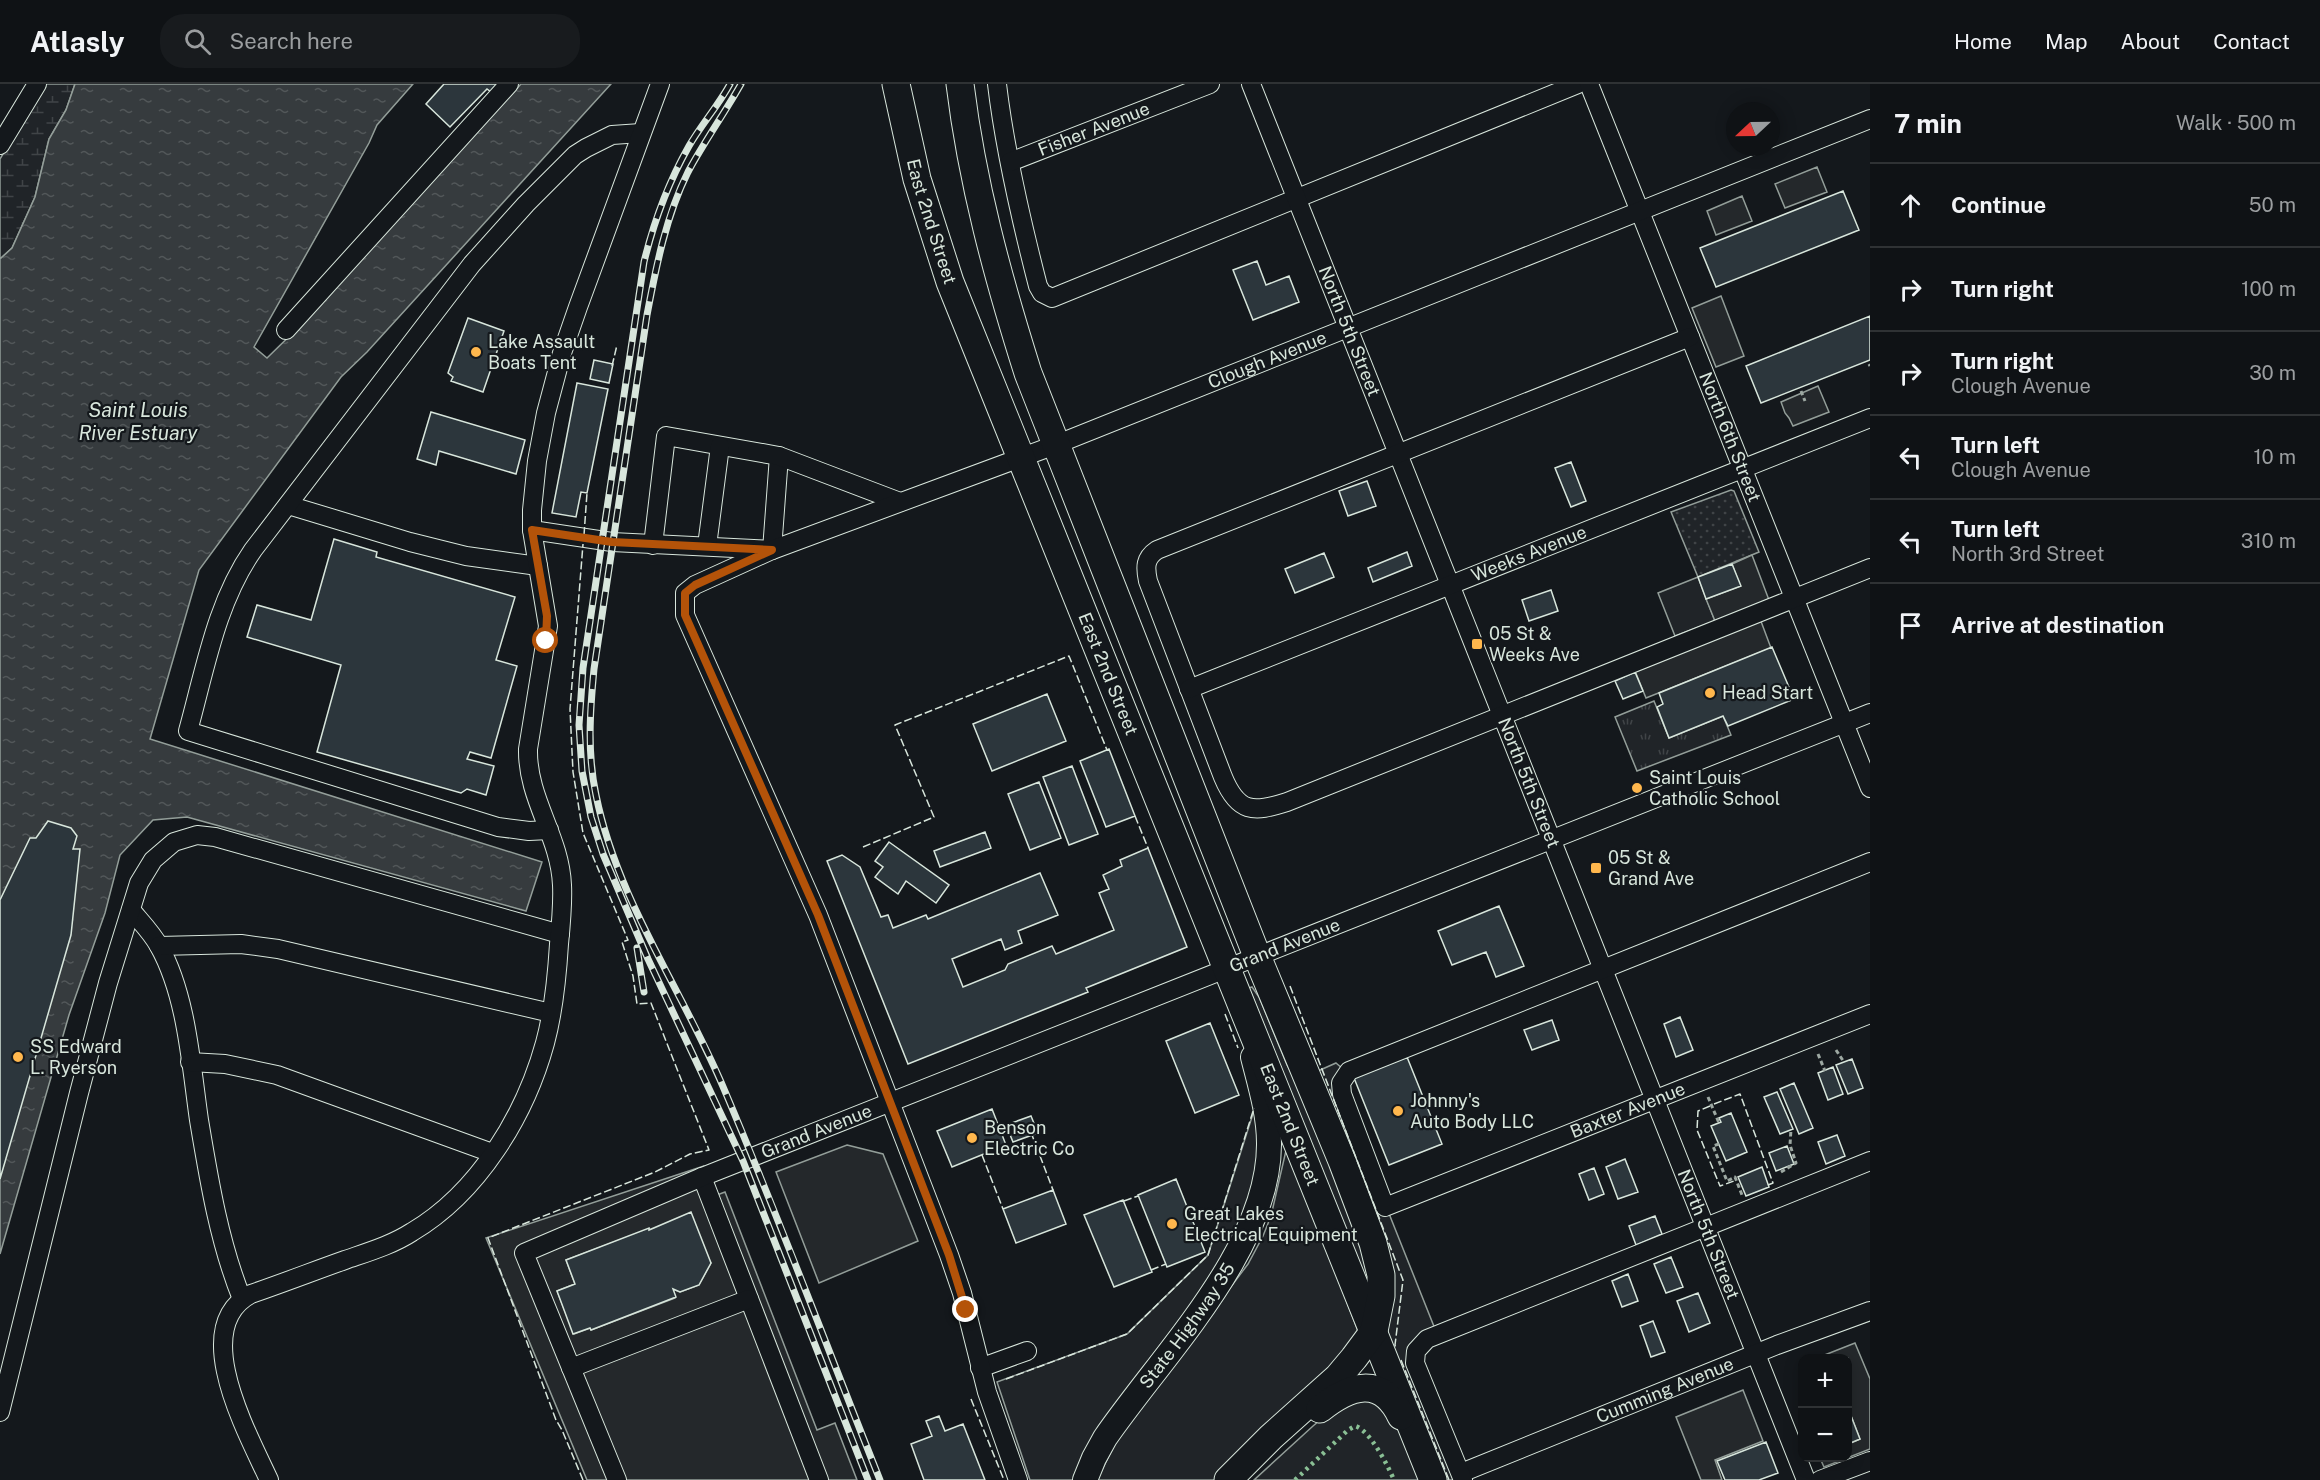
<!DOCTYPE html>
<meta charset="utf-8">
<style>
:root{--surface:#0f1215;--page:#181b1e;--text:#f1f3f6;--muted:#9b9ea0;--line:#2f3234}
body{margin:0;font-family:"Public Sans",sans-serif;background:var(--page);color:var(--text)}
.controls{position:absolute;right:18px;bottom:18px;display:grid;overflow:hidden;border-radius:12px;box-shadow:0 3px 15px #0003}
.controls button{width:54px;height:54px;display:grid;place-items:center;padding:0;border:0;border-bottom:2px solid var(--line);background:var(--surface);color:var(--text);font:30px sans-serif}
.compass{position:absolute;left:1726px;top:18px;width:54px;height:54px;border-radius:50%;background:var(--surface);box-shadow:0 3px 15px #0003;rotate:248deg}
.stop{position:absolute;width:18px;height:18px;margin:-14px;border:4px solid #b45309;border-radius:50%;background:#fff}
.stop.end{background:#b45309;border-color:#fff;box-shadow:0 2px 6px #0008}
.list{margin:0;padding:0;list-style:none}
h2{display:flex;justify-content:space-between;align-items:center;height:78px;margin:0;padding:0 24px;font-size:26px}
h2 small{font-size:20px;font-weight:400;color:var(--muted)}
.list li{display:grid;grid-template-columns:39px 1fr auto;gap:18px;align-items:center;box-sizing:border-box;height:84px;padding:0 24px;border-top:2px solid var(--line)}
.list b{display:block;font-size:22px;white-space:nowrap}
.list p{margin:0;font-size:20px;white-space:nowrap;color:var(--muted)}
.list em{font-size:20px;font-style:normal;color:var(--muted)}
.icon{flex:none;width:33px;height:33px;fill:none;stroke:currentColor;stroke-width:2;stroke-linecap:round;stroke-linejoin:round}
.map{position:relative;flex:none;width:1870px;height:1396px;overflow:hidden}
header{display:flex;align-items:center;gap:36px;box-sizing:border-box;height:84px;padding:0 30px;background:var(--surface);border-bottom:2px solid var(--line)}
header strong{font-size:28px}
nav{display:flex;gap:33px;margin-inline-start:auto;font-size:21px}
.search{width:420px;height:54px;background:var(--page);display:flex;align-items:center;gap:15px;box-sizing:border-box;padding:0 21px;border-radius:24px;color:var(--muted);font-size:22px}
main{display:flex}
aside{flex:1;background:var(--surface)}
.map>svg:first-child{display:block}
</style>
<header>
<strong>Atlasly</strong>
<div class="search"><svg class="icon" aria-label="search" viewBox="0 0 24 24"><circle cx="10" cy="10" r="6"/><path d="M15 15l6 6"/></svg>Search here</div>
<nav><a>Home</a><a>Map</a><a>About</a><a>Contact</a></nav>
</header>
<main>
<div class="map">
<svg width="1870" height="1396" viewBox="0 0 1870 1396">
<defs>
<pattern id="wetland-marsh" width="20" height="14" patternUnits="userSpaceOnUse" patternTransform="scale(1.5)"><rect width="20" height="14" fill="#202428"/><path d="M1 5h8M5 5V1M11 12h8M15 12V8" fill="none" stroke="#404447"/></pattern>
<pattern id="park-tufts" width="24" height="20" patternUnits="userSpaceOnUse" patternTransform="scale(1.5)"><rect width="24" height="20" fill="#202428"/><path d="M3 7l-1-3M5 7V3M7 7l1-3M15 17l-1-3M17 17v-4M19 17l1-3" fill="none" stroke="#404447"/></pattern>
<pattern id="garden-dots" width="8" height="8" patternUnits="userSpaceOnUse" patternTransform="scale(1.5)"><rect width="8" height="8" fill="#202428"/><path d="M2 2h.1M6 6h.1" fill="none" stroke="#404447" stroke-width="1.8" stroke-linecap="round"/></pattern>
<pattern id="water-ripples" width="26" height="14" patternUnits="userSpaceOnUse" patternTransform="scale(1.5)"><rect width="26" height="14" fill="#363b3e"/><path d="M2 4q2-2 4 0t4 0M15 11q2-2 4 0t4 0" fill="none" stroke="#525759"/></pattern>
</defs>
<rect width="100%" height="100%" fill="#14181c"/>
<path fill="#202428" stroke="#939e99" stroke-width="1.5" d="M1698,493L1715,537L1675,552L1658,509Z
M1252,903L1259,913L1287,981L1312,1024L1362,1156L1371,1209L1249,904Z
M1336,979L1343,985L1386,1122L1435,1245L1412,1259L1456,1396H1439L1382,1244L1318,987Z
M1258,1014L1261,1060L1252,1118L1221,1181L1108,1330L1075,1396H1030L997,1298L1127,1250L1208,1171Z
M1287,1062L1358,1247L1326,1289L1215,1396H1097L1119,1352L1248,1180L1263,1152L1271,1132Z
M1365,1312L1395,1334L1419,1396H1254L1313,1342L1339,1320Z"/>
<path fill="url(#wetland-marsh)" stroke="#939e99" stroke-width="1.5" d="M44,0H75L66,26L49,55L35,113L12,164L0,175V75Z"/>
<path fill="url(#park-tufts)" stroke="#939e99" stroke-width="1.5" d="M1654,617L1669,654L1723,632L1731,651L1637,687L1615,633Z"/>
<path fill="url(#garden-dots)" stroke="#939e99" stroke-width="1.5" d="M1731,406L1734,407L1759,468L1698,493L1671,428Z"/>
<path fill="#24282b" stroke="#939e99" stroke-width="1.5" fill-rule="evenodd" d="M1817,83L1827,108L1785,124L1775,100Z
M1742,112L1752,137L1716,151L1707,127Z
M1721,212L1744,272L1716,283L1692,224Z
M1818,302L1829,328L1793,342L1789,334L1785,329L1781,318Z
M1752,471L1769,516L1715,537L1706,515L1740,502L1732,480Z
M1759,532L1771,564L1646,614L1633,582Z
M847,1061L883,1070L918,1157L819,1199L776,1088Z
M704,1082L717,1111L725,1108L817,1346L835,1339L857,1396H587L486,1154ZM649,1145L711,1179L699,1201L680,1208L673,1205L675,1214L591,1246L590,1244L574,1250L557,1207L575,1200L566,1176Z
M1855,1259L1870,1295V1365L1824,1383L1820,1374H1848V1360L1860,1355L1848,1324V1274H1817Z
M1743,1306L1763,1357L1715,1376L1722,1396H1701L1676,1333Z"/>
<path fill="url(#water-ripples)" stroke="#939e99" stroke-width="1.5" d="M75,0H413L377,41L369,59L254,263L267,274L309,233L316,217L521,0H611L367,268L341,293L199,486L150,655L542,778L526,827L187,733L153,736L120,771L105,829L69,931L0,1170V175L12,164L35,113L49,55L66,26Z"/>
<path fill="#2c363c" stroke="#d8e6dc" stroke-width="1.5" d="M444,0H498L491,8L487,5L450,43L426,20Z
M1843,107L1859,146L1716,203L1700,164Z
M1257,177L1266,201L1289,192L1299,218L1253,236L1233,186Z
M1870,232V276L1761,319L1746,282Z
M468,234L504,247L483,308L451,297L453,293L448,289Z
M594,276L613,280L609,299L590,295Z
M577,299L608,305L587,409L581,408L576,433L552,429Z
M431,328L525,356L516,390L439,367L436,381L417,375Z
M1571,378L1586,417L1571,423L1555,384Z
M1367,397L1376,422L1348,432L1339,407Z
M334,455L377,468L376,473L515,513L496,576L517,582L491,674L470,668L467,675L494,682L486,711L467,705L461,709L317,668L341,581L247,553L257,521L311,536Z
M1407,468L1412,482L1373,498L1368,484Z
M1324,469L1334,493L1295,509L1285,485Z
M1732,480L1741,502L1706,515L1698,493Z
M1551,506L1558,527L1529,537L1522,516Z
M1772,563L1794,615L1728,642L1723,632L1669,654L1657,623L1663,620L1659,609Z
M1635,588L1643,607L1623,615L1615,597Z
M1047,610L1066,657L992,687L973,640Z
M1109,665L1135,732L1106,743L1080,677Z
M1072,682L1098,750L1069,761L1043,693Z
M1039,698L1061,754L1030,766L1008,710Z
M48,737L71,744L77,752L73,765H80L71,851L0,1095V816L30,754H36Z
M985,748L991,764L940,783L934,767Z
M889,758L949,801L936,819L906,797L898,810L875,793L883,783L875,777Z
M1148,764L1187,863L1086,904L1088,908L908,980L827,777L842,771L860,783L881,833L888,831L893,844L926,831L928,835L1040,789L1058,831L1018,847L1022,859L1005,866L1001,855L952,875L963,903L1005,886L1008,880L1052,862L1056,870L1114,846L1099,809L1109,805L1103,791L1122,782L1120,776Z
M1499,822L1524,882L1496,893L1486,868L1452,881L1438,847Z
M1680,933L1693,966L1676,973L1664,940Z
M1552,936L1559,956L1532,966L1524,946Z
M1210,939L1239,1011L1195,1029L1166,957Z
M1407,973L1442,1060L1389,1081L1354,994Z
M1852,975L1863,1004L1848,1010L1836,981Z
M1833,983L1843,1010L1828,1016L1818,989Z
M1794,999L1813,1044L1799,1050L1780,1005Z
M1777,1008L1793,1045L1780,1050L1764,1013Z
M992,1025L1006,1061L952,1083L937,1047Z
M1731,1029L1747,1068L1726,1077L1711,1042L1721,1038L1719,1034Z
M1031,1032L1038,1049L1013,1058L1006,1041Z
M1837,1051L1845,1072L1826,1080L1818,1058Z
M1787,1062L1794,1080L1776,1087L1769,1069Z
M1625,1075L1638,1108L1618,1115L1606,1083Z
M1762,1083L1769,1103L1746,1112L1738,1093Z
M1594,1084L1604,1110L1589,1116L1579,1090Z
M1176,1095L1205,1168L1167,1183L1138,1111Z
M1053,1106L1066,1140L1016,1159L1003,1125Z
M1123,1116L1152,1188L1114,1203L1084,1131Z
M691,1128L711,1179L699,1201L680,1208L673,1205L676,1213L591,1246L590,1244L573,1250L557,1207L575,1200L566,1176L649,1144V1146Z
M1655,1132L1662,1150L1636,1161L1629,1142Z
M1671,1173L1683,1203L1666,1209L1654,1180Z
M1628,1190L1638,1217L1622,1223L1612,1197Z
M1698,1209L1710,1239L1689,1248L1677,1217Z
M1653,1237L1665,1268L1651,1273L1640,1242Z
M1848,1324L1860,1355L1848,1360Z
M939,1332L945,1347L963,1340L985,1396H924L911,1360L932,1352L926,1337Z
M1766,1358L1778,1389L1759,1396H1725L1717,1377Z"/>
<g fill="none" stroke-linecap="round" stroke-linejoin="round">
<g stroke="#d8e6dc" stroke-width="20">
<g id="minor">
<path d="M997,0C1005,68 1021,136 1038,202L1042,209L1052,214L1578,0"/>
<path id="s1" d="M1251,0L1806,1396"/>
<path id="s2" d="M1589,0L1870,704"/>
<path d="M0,61L37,0"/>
<path id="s3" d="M1010,78L1210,0"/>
<path d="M286,246L509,0"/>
<path d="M1690,253L1157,466C1145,474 1145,483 1148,497L1223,693C1238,729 1253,729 1287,718L1870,484"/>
<path d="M288,421L410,458L466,472L538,482"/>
<path d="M532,446L612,458L772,466L779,372"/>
<path d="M653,461L666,352L779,372L900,418"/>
<path d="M707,462L720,362"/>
<path id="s4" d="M1189,605L1870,334"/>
<path d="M549,746L529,747L498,743L188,647C205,586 216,519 253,466L472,180L526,120L575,71L586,64L612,51L641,49"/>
<path id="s5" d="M1870,778L1349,987L1341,999L1342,1010L1385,1123L1870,930"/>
<path d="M131,826C141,838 152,849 159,862C187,912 191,981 199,1036C209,1096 219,1158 242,1215"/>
<path d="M159,862L241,860L278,865L551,929"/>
<path d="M190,978L225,980L277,991L492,1069"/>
<path d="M702,1093L819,1396"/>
<path d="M571,1284L749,1215"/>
<path d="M980,1284L1027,1267"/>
<path d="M0,1328L79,1009L108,899L139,799L153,776L174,758L197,751L215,753L560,850"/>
<path id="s6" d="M1461,1389L1777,1261L1870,1227"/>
<path d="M269,1396C248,1350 188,1243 251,1210C283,1199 314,1187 345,1176C368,1168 392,1161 412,1148C478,1109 525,1032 545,959C554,926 557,893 559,860C561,840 563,820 562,801C560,752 527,715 528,665L548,542L532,446V426L537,377L546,329L562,269L578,223L660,0"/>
<path id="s7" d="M617,1396L524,1169L702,1093L1870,629"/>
<path id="s8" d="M1018,1396L987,1308L962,1209L949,1171L818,831L685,531V509L695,501L772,466L1055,361L1870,35"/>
<path d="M1463,1396L1415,1279L1416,1267L1427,1255L1870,1077"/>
<path d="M1820,1396L1870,1377"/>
</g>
</g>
<g stroke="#d8e6dc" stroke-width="26">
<g id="major">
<path id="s9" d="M1085,1396L1094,1374L1105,1354C1162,1271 1270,1164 1269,1059C1269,1030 1260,1001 1253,973"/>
</g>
</g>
<g stroke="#d8e6dc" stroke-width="29">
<g id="highway">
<path id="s10" d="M896,0L917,95L950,198L1433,1396"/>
<path d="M960,0C972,99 998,194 1028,289L1257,872L1342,1077L1373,1159L1381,1191V1212L1374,1247L1354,1274L1338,1293L1271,1353L1228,1396"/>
<path d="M1320,1325C1349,1302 1381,1290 1401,1332"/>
</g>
</g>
<path stroke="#9da8a2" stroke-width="3" stroke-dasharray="4.5 3" stroke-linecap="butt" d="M1869,280L1870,282
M1801,307L1805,317
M1836,966L1844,978
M1818,970L1825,987
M1708,1013L1719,1039
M1719,1060L1713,1062L1727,1097L1735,1093L1742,1111
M1781,1088L1796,1079L1790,1061L1791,1045"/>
<use href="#minor" stroke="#14181c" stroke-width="18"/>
<use href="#major" stroke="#14181c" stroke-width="24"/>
<use href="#highway" stroke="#14181c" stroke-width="27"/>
<g stroke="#d8e6dc" stroke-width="7">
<path id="rail" d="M730,0C718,22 701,41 689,62C668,99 654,137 644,178L583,584L579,641L582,687L591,733L603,770L648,875L743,1077L868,1396
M741,0C724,30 704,58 688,88C666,132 656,183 647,231L594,585C590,627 587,669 596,711C617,816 683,907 724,1005C779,1134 828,1266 880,1396
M637,864L644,908"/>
</g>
<use href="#rail" stroke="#14181c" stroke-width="4.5" stroke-dasharray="14" stroke-linecap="butt"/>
<path stroke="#8ac095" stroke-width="4.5" stroke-dasharray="3 4.5" stroke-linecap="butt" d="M1295,1396L1348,1346L1355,1342C1370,1346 1388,1382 1394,1396"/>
<path stroke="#d8e6dc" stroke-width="1.5" stroke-dasharray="8 3" stroke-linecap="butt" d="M612,282L617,261
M584,451L587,409
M1135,732L1148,764
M863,763L934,733L895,641L1069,572L1107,666
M1290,902L1403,1196L1395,1261L1396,1265
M1225,930L1238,964
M1714,1020L1740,1010L1773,1099L1768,1101
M1710,1022L1698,1027L1697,1046L1720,1102L1734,1097
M1032,1051L1053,1106
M982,1071L1003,1125
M1124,1117L1138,1112
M1151,1186L1166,1180
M1401,1276L1449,1396
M1006,1295L1127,1250L1208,1171L1254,1024
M971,1315L1004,1396
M583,1396L562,1346L556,1336L488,1154L655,1088L690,1070L709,1066L651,919L637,920L633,892L622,858L628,856L583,749L573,688L570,625L583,460"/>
</g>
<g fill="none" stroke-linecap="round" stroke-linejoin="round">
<path stroke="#b45309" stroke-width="8" d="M546,557L547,532L532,446L612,458L772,466L695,501L685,509V531L818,831L949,1171L966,1226"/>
</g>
<g fill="#ffb74d" stroke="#14181c" stroke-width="2">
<circle cx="476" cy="268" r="6"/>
<rect x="1471" y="554" width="12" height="12" rx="3"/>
<circle cx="1710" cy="609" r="6"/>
<circle cx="1637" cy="704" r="6"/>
<rect x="1590" y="778" width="12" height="12" rx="3"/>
<circle cx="18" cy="973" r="6"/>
<circle cx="1398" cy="1027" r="6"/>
<circle cx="972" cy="1054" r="6"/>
<circle cx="1172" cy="1140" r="6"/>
</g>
<g text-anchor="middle" stroke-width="4.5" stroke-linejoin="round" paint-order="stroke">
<g font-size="18" fill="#d8e6dc" stroke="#14181c">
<text dy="6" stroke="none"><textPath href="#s3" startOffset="90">Fisher Avenue</textPath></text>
<text dy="6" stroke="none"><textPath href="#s10" startOffset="142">East 2nd Street</textPath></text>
<text dy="6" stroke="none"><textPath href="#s1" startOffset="266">North 5th Street</textPath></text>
<text dy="6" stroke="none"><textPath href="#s8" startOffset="1578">Clough Avenue</textPath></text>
<text dy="6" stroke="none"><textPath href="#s2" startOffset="380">North 6th Street</textPath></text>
<text dy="6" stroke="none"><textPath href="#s4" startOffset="366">Weeks Avenue</textPath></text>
<text dy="6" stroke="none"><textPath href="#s10" startOffset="628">East 2nd Street</textPath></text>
<text dy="6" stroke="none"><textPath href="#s1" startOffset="752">North 5th Street</textPath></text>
<text dy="6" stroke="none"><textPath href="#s7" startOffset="1066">Grand Avenue</textPath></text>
<text dy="6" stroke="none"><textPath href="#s5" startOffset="969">Baxter Avenue</textPath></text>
<text dy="6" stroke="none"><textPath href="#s10" startOffset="1114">East 2nd Street</textPath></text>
<text dy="6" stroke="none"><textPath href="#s7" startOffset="562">Grand Avenue</textPath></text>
<text dy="6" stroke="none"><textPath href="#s1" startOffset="1238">North 5th Street</textPath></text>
<text dy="6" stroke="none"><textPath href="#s9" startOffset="186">State Highway 35</textPath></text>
<text dy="6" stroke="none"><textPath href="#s6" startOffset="220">Cumming Avenue</textPath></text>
</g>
<g font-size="18" fill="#d8e6dc" stroke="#14181c" text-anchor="start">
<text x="488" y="264">Lake Assault<tspan x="488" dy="21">Boats Tent</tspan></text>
<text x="1489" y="556">05 St &amp;<tspan x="1489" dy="21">Weeks Ave</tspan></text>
<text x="1722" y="615">Head Start</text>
<text x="1649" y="700">Saint Louis<tspan x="1649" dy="21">Catholic School</tspan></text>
<text x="1608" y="780">05 St &amp;<tspan x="1608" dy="21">Grand Ave</tspan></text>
<text x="30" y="969">SS Edward<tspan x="30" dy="21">L. Ryerson</tspan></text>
<text x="1410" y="1023">Johnny's<tspan x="1410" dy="21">Auto Body LLC</tspan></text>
<text x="984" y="1050">Benson<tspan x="984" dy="21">Electric Co</tspan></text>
<text x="1184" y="1136">Great Lakes<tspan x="1184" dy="21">Electrical Equipment</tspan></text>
</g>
<g font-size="20" font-style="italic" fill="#d8e6dc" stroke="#14181c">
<text x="138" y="333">Saint Louis<tspan x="138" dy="23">River Estuary</tspan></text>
</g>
</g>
</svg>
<div class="controls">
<button>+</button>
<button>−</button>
</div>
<svg class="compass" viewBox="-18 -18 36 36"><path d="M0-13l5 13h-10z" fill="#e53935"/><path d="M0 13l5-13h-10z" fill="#9b9ea0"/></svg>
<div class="stop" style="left:546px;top:557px"></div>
<div class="stop end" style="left:966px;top:1226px"></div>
</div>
<aside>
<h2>7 min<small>Walk · 500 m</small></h2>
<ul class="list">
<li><svg class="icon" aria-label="ahead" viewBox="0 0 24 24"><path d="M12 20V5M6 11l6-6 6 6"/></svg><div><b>Continue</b></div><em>50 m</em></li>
<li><svg class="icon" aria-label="right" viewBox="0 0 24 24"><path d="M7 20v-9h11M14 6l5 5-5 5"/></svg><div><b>Turn right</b></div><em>100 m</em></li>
<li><svg class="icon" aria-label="right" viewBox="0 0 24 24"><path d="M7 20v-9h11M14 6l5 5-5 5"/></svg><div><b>Turn right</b><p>Clough Avenue</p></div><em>30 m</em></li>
<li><svg class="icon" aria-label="left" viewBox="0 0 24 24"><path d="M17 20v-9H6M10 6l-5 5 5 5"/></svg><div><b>Turn left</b><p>Clough Avenue</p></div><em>10 m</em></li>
<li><svg class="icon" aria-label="left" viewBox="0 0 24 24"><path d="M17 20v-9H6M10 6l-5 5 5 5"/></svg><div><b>Turn left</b><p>North 3rd Street</p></div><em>310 m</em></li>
<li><svg class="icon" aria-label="arrive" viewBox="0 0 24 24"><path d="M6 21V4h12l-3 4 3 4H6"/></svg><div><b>Arrive at destination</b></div></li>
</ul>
</aside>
</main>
